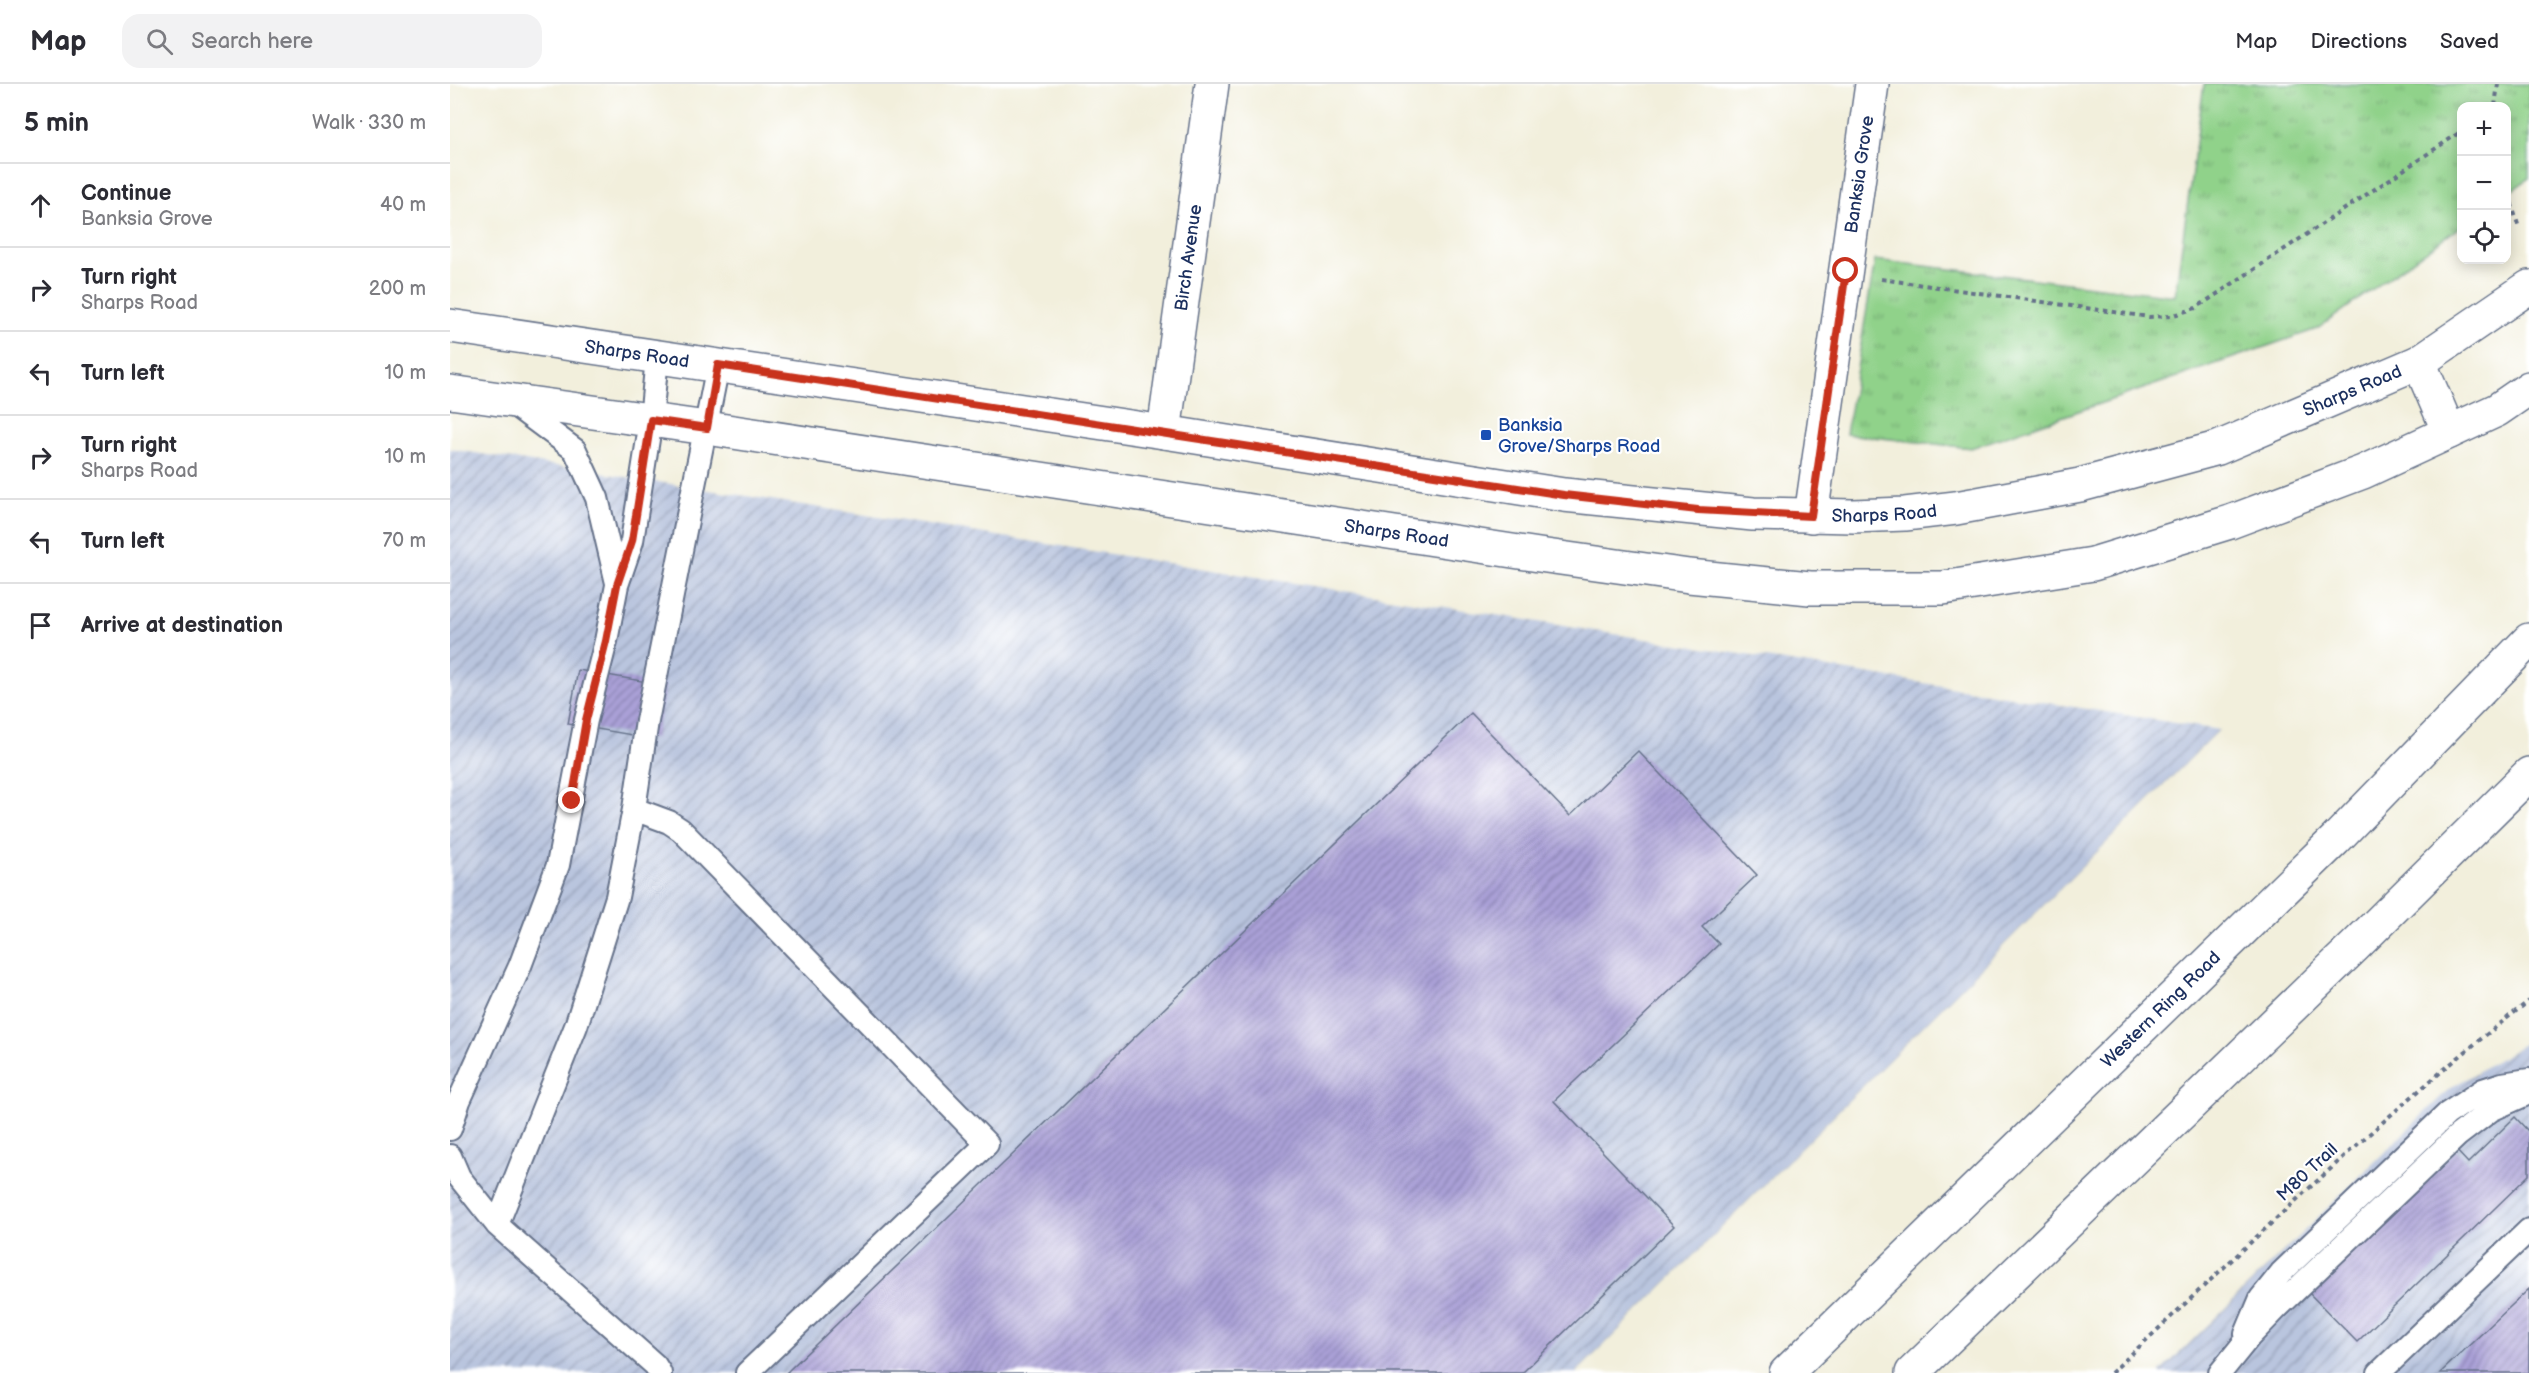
<!DOCTYPE html>
<meta charset="utf-8">
<style>
:root{--surface:#fff;--page:#f2f2f3;--text:#2b2b33;--muted:#7c7c81;--line:#e1e1e2}
body{margin:0;font-family:"Balsamiq Sans",sans-serif;background:var(--page);color:var(--text)}
.controls{position:absolute;right:18px;top:18px;display:grid;overflow:hidden;border-radius:12px;box-shadow:0 3px 15px #0003}
.controls button{width:54px;height:54px;display:grid;place-items:center;padding:0;border:0;border-bottom:2px solid var(--line);background:var(--surface);color:var(--text);font:30px sans-serif}
.stop{position:absolute;width:18px;height:18px;margin:-14px;border:4px solid #c8321e;border-radius:50%;background:#fff}
.stop.end{background:#c8321e;border-color:#fff;box-shadow:0 2px 6px #0008}
.list{margin:0;padding:0;list-style:none}
h2{display:flex;justify-content:space-between;align-items:center;height:78px;margin:0;padding:0 24px;font-size:26px}
h2 small{font-size:20px;font-weight:400;color:var(--muted)}
.list li{display:grid;grid-template-columns:39px 1fr auto;gap:18px;align-items:center;box-sizing:border-box;height:84px;padding:0 24px;border-top:2px solid var(--line)}
.list b{display:block;font-size:22px;white-space:nowrap}
.list p{margin:0;font-size:20px;white-space:nowrap;color:var(--muted)}
.list em{font-size:20px;font-style:normal;color:var(--muted)}
.icon{flex:none;width:33px;height:33px;fill:none;stroke:currentColor;stroke-width:2;stroke-linecap:round;stroke-linejoin:round}
.map{position:relative;flex:none;width:2079px;height:1289px;overflow:hidden}
header{display:flex;align-items:center;gap:36px;box-sizing:border-box;height:84px;padding:0 30px;background:var(--surface);border-bottom:2px solid var(--line)}
header strong{font-size:28px}
nav{display:flex;gap:33px;margin-inline-start:auto;font-size:21px}
.search{width:420px;height:54px;background:var(--page);display:flex;align-items:center;gap:15px;box-sizing:border-box;padding:0 21px;border-radius:18px;color:var(--muted);font-size:22px}
main{display:flex}
aside{flex:1;background:var(--surface)}
.map>svg:first-child{display:block}
</style>
<header>
<strong>Map</strong>
<div class="search"><svg class="icon" aria-label="search" viewBox="0 0 24 24"><circle cx="10" cy="10" r="6"/><path d="M15 15l6 6"/></svg>Search here</div>
<nav><a>Map</a><a>Directions</a><a>Saved</a></nav>
</header>
<main>
<aside>
<h2>5 min<small>Walk · 330 m</small></h2>
<ul class="list">
<li><svg class="icon" aria-label="ahead" viewBox="0 0 24 24"><path d="M12 20V5M6 11l6-6 6 6"/></svg><div><b>Continue</b><p>Banksia Grove</p></div><em>40 m</em></li>
<li><svg class="icon" aria-label="right" viewBox="0 0 24 24"><path d="M7 20v-9h11M14 6l5 5-5 5"/></svg><div><b>Turn right</b><p>Sharps Road</p></div><em>200 m</em></li>
<li><svg class="icon" aria-label="left" viewBox="0 0 24 24"><path d="M17 20v-9H6M10 6l-5 5 5 5"/></svg><div><b>Turn left</b></div><em>10 m</em></li>
<li><svg class="icon" aria-label="right" viewBox="0 0 24 24"><path d="M7 20v-9h11M14 6l5 5-5 5"/></svg><div><b>Turn right</b><p>Sharps Road</p></div><em>10 m</em></li>
<li><svg class="icon" aria-label="left" viewBox="0 0 24 24"><path d="M17 20v-9H6M10 6l-5 5 5 5"/></svg><div><b>Turn left</b></div><em>70 m</em></li>
<li><svg class="icon" aria-label="arrive" viewBox="0 0 24 24"><path d="M6 21V4h12l-3 4 3 4H6"/></svg><div><b>Arrive at destination</b></div></li>
</ul>
</aside>
<div class="map">
<svg width="2079" height="1289" viewBox="0 0 2079 1289">
<defs>
<pattern id="industrial-furrows" width="10" height="10" patternUnits="userSpaceOnUse" patternTransform="scale(1.5)"><rect width="10" height="10" fill="#b9c5de"/><path d="M-1 1l2-2M0 10L10 0M9 11l2-2" fill="none" stroke="#96a0b7"/></pattern>
<pattern id="park-tufts" width="24" height="20" patternUnits="userSpaceOnUse" patternTransform="scale(1.5)"><rect width="24" height="20" fill="#90d28a"/><path d="M3 7l-1-3M5 7V3M7 7l1-3M15 17l-1-3M17 17v-4M19 17l1-3" fill="none" stroke="#75ab74"/></pattern>
<pattern id="building-hatch" width="6" height="6" patternUnits="userSpaceOnUse" patternTransform="scale(1.5)"><rect width="6" height="6" fill="#aaa0d7"/><path d="M-1 1l2-2M0 6l6-6M5 7l2-2" fill="none" stroke="#8a83b2"/></pattern>
</defs>
<rect width="100%" height="100%" fill="#fff"/>
<filter id="ink" filterUnits="userSpaceOnUse"><feTurbulence type="fractalNoise" baseFrequency=".0167" numOctaves="2"/><feDisplacementMap in="SourceGraphic" scale="12" xChannelSelector="R" yChannelSelector="G"/><feConvolveMatrix kernelMatrix="1 2 1 2 8 2 1 2 1" color-interpolation-filters="sRGB"/></filter>
<filter id="wash" filterUnits="userSpaceOnUse"><feTurbulence type="fractalNoise" baseFrequency=".008" numOctaves="4" result="noise"/><feDisplacementMap in="SourceGraphic" scale="24" xChannelSelector="R" yChannelSelector="G"/><feGaussianBlur stdDeviation="1.35" result="paint"/><feColorMatrix in="noise" values="0 0 0 0 0 0 0 0 0 0 0 0 0 0 0 0 0 1.4 0 .05"/><feComposite in="paint" operator="in"/></filter>
<g filter="url(#wash)">
<rect width="100%" height="100%" fill="#f2efdc"/>
<path fill="url(#industrial-furrows)" d="M0,365L1769,646L1126,1289H0Z
M2079,957V1289H1709L1999,1005Z"/>
<path fill="url(#park-tufts)" stroke="#568074" stroke-width="1.5" d="M1754,0H2079V94L2057,110L2056,22H2012L2011,142L1867,245L1521,364L1396,350L1425,176L1725,212Z"/>
<g id="blocks">
<path fill="url(#building-hatch)" d="M128,586L215,601L205,655L118,640Z
M1021,629L1120,732L1188,667L1307,791L1252,843L1269,860L1104,1017L1224,1142L1072,1289H336Z
M2065,1033L2079,1048V1091L1907,1258L1859,1209L2006,1066L2018,1079Z
M2079,1205V1289H1990Z"/>
</g>
</g>
<g filter="url(#ink)">
<use href="#blocks" fill-opacity="0" stroke="#66728a" stroke-width="1.5"/>
<g fill="none" stroke-linecap="round" stroke-linejoin="round">
<g stroke="#66728a" stroke-width="26">
<path id="lane" d="M62,319L125,366L147,414L167,499
M184,725L219,738L231,746L537,1060L297,1289
M0,1045L9,1017L70,882L108,781L136,636L156,557L167,501L182,457L201,336L207,273
M0,1072L9,1093L47,1141L126,942L167,813L184,725L197,637L268,281
M47,1141L205,1281L210,1289
M1796,1250L1811,1214L1831,1189L1997,1030L2033,1006L2052,1000L2079,996
M1770,1289L1799,1253L1827,1224L2007,1052L2041,1026L2079,1009
M1929,1289L2079,1146"/>
</g>
<g stroke="#66728a" stroke-width="36">
<g id="street">
<path id="s1" d="M714,348L762,0"/>
<path id="s2" d="M1361,432L1422,0"/>
</g>
</g>
<g stroke="#66728a" stroke-width="36">
<g id="primary">
<path id="s3" d="M0,242L714,348L1114,411L1303,430L1403,432L1455,430L1506,424L1630,401L1768,364L1969,278L2079,203"/>
<path d="M1969,278L1999,348"/>
<path id="s4" d="M0,308L257,344L1089,471L1239,492L1360,504H1493L1643,480L1780,438L1913,388L2047,326L2079,304"/>
</g>
</g>
<g stroke="#66728a" stroke-width="36">
<g id="highway">
<path id="s5" d="M1336,1289L1885,756L2079,556"/>
<path d="M1462,1289L1905,862L2079,690"/>
</g>
</g>
<path stroke="#66728a" stroke-width="4" stroke-dasharray="4.5 4.5" stroke-linecap="butt" d="M2045,22L2048,0
M2056,102L2069,144
M1431,195L1699,233L1721,232L1746,224L2012,47
M1661,1289C1798,1162 1931,1031 2079,917"/>
<use href="#lane" stroke="#fff" stroke-width="22"/>
<use href="#street" stroke="#fff" stroke-width="33"/>
<use href="#primary" stroke="#fff" stroke-width="33"/>
<use href="#highway" stroke="#fff" stroke-width="33"/>
</g>
</g>
<g fill="none" stroke-linecap="round" stroke-linejoin="round" filter="url(#ink)">
<path stroke="#c8321e" stroke-width="8" d="M122,717L136,636L156,557L167,501L182,457L201,336L257,344L268,281L1114,411L1248,426L1361,432L1396,187"/>
</g>
<rect fill="#1a4fb4" stroke="#fff" stroke-width="2" x="1030" y="345" width="12" height="12" rx="3"/>
<g text-anchor="middle" stroke-width="4.5" stroke-linejoin="round" paint-order="stroke">
<g font-size="18" fill="#1b2f5e" stroke="#fff">
<text dy="6" stroke="none"><textPath href="#s2" startOffset="345">Banksia Grove</textPath></text>
<text dy="6" stroke="none"><textPath href="#s1" startOffset="176">Birch Avenue</textPath></text>
<text dy="6" stroke="none"><textPath href="#s3" startOffset="189">Sharps Road</textPath></text>
<text dy="6" stroke="none"><textPath href="#s3" startOffset="1935">Sharps Road</textPath></text>
<text dy="6" stroke="none"><textPath href="#s3" startOffset="1448">Sharps Road</textPath></text>
<text dy="6" stroke="none"><textPath href="#s4" startOffset="957">Sharps Road</textPath></text>
<text dy="6" stroke="none"><textPath href="#s5" startOffset="522">Western Ring Road</textPath></text>
<text transform="translate(1857 1088) rotate(-43)" y="6">M80 Trail</text>
</g>
<g font-size="18" fill="#164399" stroke="#fff" text-anchor="start">
<text x="1048" y="347">Banksia<tspan x="1048" dy="21">Grove/Sharps Road</tspan></text>
</g>
</g>
</svg>
<div class="controls">
<button>+</button>
<button>−</button>
<button><svg class="icon" aria-label="locate" viewBox="0 0 24 24"><circle cx="12" cy="12" r="6"/><path d="M12 2v4M12 18v4M2 12h4M18 12h4"/></svg></button>
</div>
<div class="stop" style="left:1396px;top:187px"></div>
<div class="stop end" style="left:122px;top:717px"></div>
</div>
</main>
